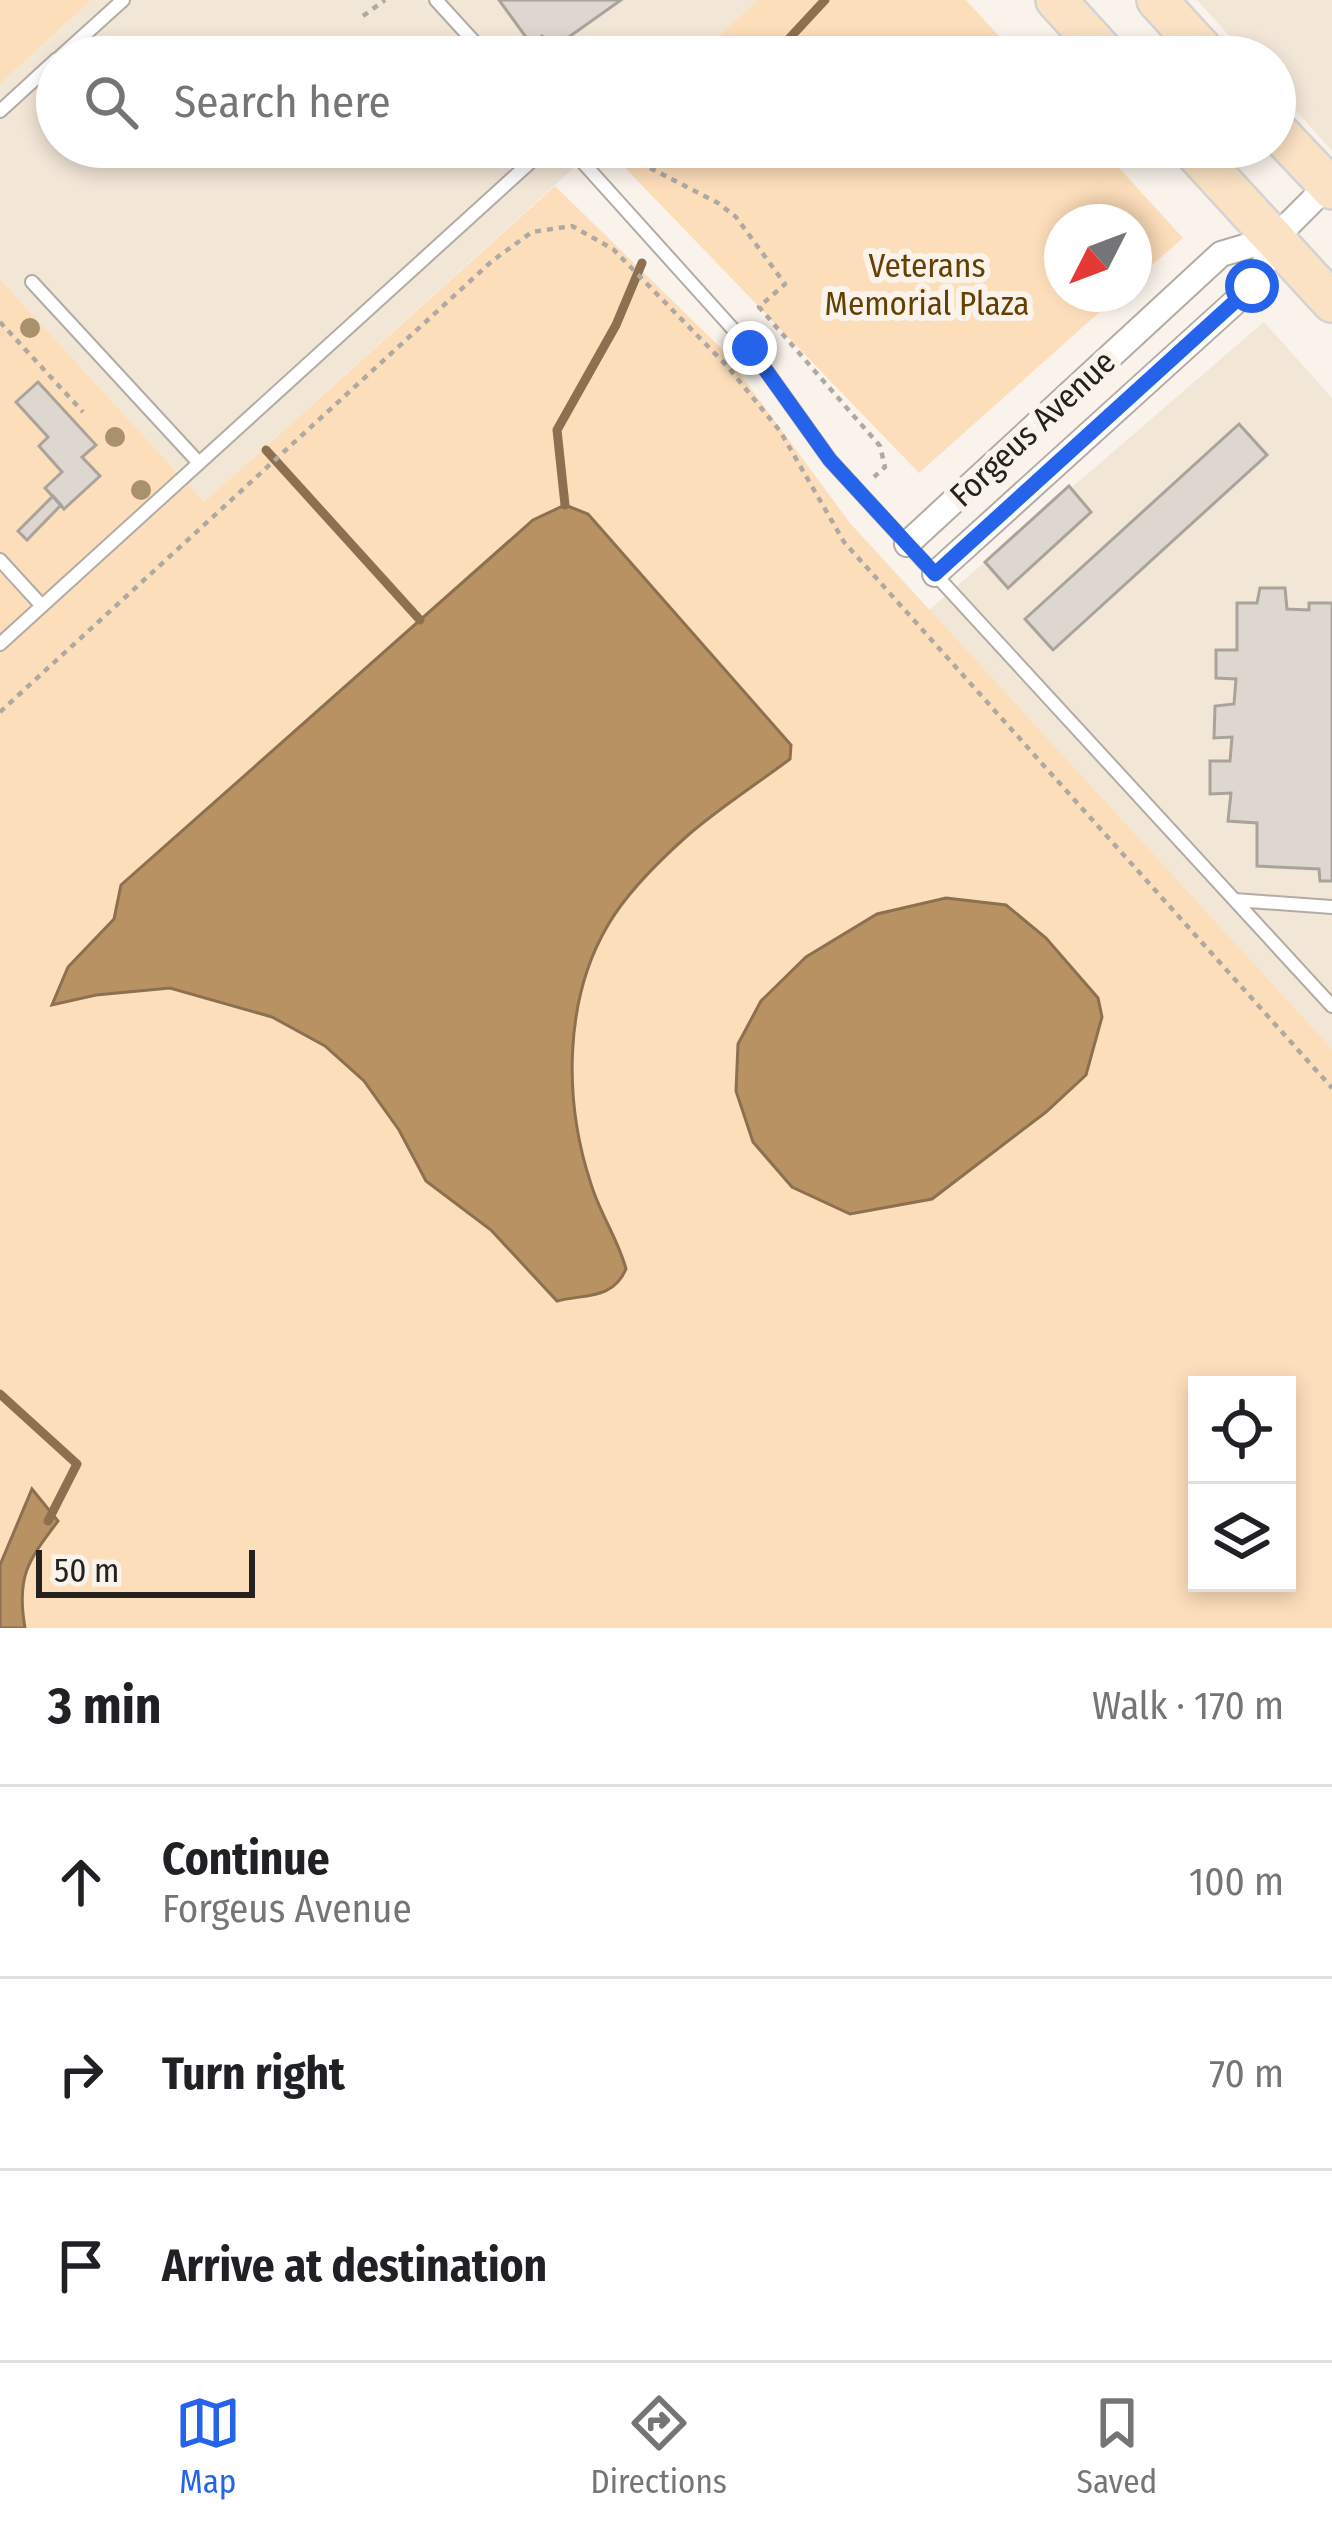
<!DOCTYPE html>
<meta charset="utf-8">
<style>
:root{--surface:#fff;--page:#f6f6f6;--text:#202124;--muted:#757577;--line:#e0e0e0;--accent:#2563eb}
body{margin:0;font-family:"Fira Sans Condensed",sans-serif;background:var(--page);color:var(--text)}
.controls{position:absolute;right:36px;bottom:36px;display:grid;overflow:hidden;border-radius:0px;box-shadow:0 6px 18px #0003}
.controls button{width:108px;height:108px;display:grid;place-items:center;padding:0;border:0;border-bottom:3px solid var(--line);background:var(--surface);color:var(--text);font:60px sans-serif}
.compass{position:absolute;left:1044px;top:204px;width:108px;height:108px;border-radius:50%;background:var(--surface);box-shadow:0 6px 18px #0003;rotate:228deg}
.scale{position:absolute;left:36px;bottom:30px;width:219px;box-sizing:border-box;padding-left:12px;border:6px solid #24211e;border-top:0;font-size:33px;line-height:42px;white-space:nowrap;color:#24211e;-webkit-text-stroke:9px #faf3eb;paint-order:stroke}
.stop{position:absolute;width:36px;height:36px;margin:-27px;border:9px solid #2563eb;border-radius:50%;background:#fff}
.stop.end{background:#2563eb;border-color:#fff;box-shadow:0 3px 12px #0008}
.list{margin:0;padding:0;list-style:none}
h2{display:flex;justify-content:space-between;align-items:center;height:156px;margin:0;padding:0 48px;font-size:51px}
h2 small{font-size:39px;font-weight:400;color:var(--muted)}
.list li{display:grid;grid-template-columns:78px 1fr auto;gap:36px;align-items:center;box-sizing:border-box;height:192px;padding:0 48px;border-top:3px solid var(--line)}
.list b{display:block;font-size:45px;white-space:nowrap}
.list p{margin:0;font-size:39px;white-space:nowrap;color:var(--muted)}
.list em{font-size:39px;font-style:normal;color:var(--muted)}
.icon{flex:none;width:66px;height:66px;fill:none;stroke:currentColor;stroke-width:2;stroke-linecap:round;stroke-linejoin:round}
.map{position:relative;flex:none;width:1332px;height:1628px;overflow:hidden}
.search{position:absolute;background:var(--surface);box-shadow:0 6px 18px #0003;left:36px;right:36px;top:36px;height:132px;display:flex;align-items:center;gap:30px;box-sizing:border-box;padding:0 42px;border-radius:66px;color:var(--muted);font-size:45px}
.sheet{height:732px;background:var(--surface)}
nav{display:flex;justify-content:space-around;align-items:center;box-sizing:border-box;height:168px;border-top:3px solid var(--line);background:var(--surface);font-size:33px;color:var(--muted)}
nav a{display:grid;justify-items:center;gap:6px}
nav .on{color:var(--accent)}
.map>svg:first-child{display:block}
</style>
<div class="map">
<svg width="1332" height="1628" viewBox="0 0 1332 1628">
<rect width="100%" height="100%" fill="#faf3eb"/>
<path fill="#f2e6d7" d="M91,0H758L696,57H57V147H597L204,502L0,279V84Z
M1197,0H1332V151L1275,87V57H1248Z
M1264,322L1332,398V1049L929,610Z"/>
<path fill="#fddebb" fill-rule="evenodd" d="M0,0H91L0,84Z
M758,0H966L1018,57H696Z
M605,147H1100L1183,238L1134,281V222H1062V294H1120L919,473Z
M555,186L721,348L850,523L1332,1049V1628H0V279L204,502ZM1197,1385H1287V1583H1197Z"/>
<path fill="#b99264" stroke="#8c704f" stroke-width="3" d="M565,505L588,514L791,745L790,759C757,784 719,808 687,836C659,861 627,892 608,925C563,1001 564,1103 591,1184C600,1214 618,1239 626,1269C613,1300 584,1294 557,1301L491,1230L426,1181L399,1130L364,1081L325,1046L272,1017L170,988L96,995L52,1005L68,967L114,919L121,885L533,520Z
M946,898L1006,905L1046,938L1098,998L1102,1017L1086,1075L1046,1112L932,1199L850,1214L792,1187L753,1142L736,1091L738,1044L761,1001L806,957L877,914Z
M32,1489L58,1521C28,1561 16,1576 25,1628H0V1565Z"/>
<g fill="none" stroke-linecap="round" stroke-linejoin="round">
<path stroke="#8c704f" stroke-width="9" d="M772,57L825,0
M693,163L703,147
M266,450L420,620
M565,505L557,430L616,325L642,263
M0,1394L77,1464L48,1521"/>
</g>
<path fill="#ded7cf" stroke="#a9a39b" stroke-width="3" d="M499,0H621L552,49L542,36L531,44Z
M38,382L96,445L82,457L100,476L64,509L45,488L62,472L39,446L48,437L16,402Z
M1239,424L1267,455L1053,650L1025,619Z
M1069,486L1091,512L1008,588L985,562Z
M53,496L61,505L27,540L18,531Z
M1260,588H1285L1287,609L1309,610V603H1332V881H1320L1319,869L1257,866V823L1228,821L1231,793L1210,794V761H1230L1232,737L1214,738L1215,706L1234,704L1236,679L1216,678V650H1237V603H1257Z"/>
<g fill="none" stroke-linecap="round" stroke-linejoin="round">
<g stroke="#b3aca5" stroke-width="16">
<path id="lane" d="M436,0L488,57
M60,57L123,0
M0,111L57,59
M569,147L750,348L830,460L1332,1006
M32,282L199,463
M0,560L42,606
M0,644L547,147
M1235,900L1332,907"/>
</g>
<g stroke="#b3aca5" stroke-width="28">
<path id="street" d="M907,544L1221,254L1275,238
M935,574L1256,283L1275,238L1332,181"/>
</g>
<g stroke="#d3d3d2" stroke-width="44">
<path id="primary" d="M1056,0L1108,57
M1157,0L1209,57
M1275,129L1332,189
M1190,147L1332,302"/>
</g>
<path stroke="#aea9a2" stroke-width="4.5" stroke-dasharray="6 6" stroke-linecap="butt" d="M363,16L385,0
M622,147L629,157L718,203L736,217L785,284L759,307L880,446L885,467L874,477
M0,322L83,412
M0,712L492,261L532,232L572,226L613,249L727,366L780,431L844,542L1332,1088"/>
<use href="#lane" stroke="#fff" stroke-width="12"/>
<use href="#street" stroke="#fff" stroke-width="24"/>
<use href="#primary" stroke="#fbe2c5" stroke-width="39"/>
</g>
<g fill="#a9916b">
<circle cx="30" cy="328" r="10"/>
<circle cx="115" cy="437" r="10"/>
<circle cx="141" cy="490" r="10"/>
</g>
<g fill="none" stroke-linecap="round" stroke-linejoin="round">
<path stroke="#2563eb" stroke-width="15" d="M750,348L830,460L935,574L1252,286"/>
</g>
<g text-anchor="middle" stroke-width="12" stroke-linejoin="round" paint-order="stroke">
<g font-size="33" fill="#664002" stroke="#faf3eb">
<text x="927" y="277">Veterans<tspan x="927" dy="38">Memorial Plaza</tspan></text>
</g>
<g font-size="33" fill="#24211e" stroke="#faf3eb">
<text transform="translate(1032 428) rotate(-43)" y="12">Forgeus Avenue</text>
</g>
</g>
</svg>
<div class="controls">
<button><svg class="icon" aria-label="locate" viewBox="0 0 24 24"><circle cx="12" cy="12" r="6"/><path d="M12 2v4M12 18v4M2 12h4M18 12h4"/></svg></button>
<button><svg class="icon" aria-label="layers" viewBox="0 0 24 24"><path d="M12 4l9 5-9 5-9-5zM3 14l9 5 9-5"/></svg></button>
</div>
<svg class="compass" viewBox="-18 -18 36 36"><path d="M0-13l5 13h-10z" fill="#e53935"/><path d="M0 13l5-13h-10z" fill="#757577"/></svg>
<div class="scale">50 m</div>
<div class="stop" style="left:1252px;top:286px"></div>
<div class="stop end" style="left:750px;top:348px"></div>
<div class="search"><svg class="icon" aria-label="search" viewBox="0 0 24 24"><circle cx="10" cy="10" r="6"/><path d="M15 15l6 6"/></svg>Search here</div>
</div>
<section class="sheet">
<h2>3 min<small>Walk · 170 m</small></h2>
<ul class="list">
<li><svg class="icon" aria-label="ahead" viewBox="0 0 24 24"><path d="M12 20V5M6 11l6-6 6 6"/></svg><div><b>Continue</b><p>Forgeus Avenue</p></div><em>100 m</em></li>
<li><svg class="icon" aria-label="right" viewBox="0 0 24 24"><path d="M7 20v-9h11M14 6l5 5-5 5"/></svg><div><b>Turn right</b></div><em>70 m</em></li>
<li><svg class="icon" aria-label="arrive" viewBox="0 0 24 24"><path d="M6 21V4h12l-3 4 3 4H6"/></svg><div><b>Arrive at destination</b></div></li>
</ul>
</section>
<nav>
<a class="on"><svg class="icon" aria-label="map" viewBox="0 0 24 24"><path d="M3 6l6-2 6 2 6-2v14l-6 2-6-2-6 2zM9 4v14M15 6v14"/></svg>Map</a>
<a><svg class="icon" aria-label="directions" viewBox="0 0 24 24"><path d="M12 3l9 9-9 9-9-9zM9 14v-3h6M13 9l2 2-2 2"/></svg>Directions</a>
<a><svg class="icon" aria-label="saved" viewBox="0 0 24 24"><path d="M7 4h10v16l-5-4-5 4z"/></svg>Saved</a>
</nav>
